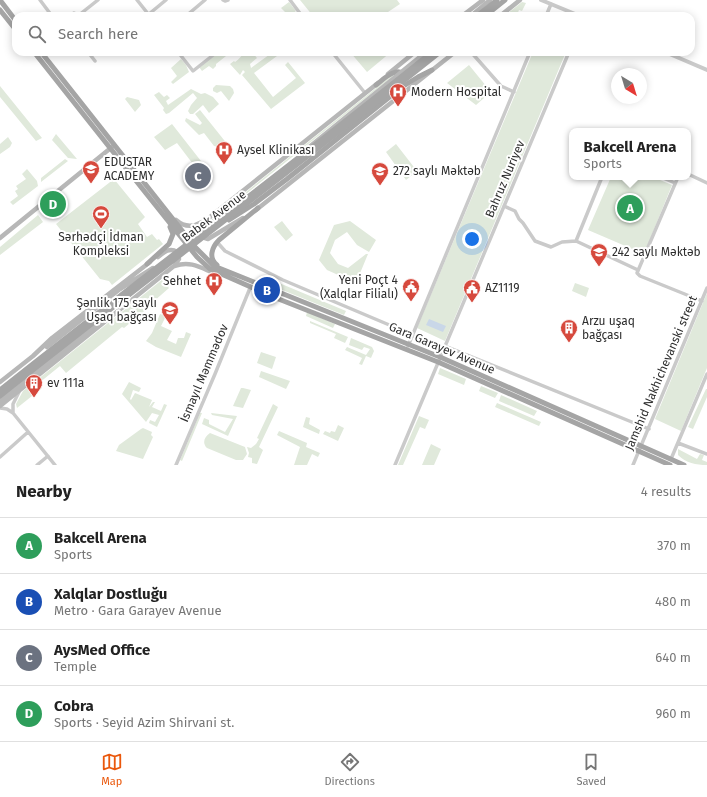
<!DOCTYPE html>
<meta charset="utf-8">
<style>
:root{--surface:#fff;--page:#f2f2f2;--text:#222;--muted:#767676;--line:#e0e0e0;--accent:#ea580c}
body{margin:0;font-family:"Fira Sans",sans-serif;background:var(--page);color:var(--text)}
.compass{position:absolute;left:611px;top:68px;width:36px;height:36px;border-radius:50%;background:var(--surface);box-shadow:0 2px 10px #0003;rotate:142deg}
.you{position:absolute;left:472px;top:239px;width:14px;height:14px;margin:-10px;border:3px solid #fff;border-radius:50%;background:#1a73e8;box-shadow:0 0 0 6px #1a73e833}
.badge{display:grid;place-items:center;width:26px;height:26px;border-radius:50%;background:var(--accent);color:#fff;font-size:13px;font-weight:700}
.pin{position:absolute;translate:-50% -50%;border:2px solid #fff;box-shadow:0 1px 4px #0006}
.popup{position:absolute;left:569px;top:128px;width:122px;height:52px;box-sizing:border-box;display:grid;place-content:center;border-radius:8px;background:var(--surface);filter:drop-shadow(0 1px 3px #0005);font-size:13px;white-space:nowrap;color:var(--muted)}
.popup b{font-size:15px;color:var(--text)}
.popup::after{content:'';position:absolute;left:50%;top:100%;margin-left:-8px;border:8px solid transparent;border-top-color:var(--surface)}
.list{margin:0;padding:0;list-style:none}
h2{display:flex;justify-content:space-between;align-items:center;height:52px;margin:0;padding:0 16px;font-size:17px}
h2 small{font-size:13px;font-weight:400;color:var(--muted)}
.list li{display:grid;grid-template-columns:26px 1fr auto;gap:12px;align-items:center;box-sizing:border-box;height:56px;padding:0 16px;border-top:1px solid var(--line)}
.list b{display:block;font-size:15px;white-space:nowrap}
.list p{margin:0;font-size:13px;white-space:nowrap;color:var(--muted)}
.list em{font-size:13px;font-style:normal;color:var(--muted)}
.icon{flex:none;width:22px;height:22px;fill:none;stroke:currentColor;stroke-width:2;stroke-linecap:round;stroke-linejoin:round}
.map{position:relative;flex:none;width:707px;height:465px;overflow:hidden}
.search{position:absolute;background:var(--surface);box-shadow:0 2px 10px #0003;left:12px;right:12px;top:12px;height:44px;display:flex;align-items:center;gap:10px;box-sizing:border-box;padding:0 14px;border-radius:12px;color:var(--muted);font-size:15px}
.sheet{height:276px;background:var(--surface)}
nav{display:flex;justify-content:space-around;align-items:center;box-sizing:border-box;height:56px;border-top:1px solid var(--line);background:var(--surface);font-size:11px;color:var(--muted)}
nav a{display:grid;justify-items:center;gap:2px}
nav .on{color:var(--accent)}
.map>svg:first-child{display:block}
</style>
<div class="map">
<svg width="707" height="465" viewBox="0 0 707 465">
<rect width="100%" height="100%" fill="#fff"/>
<path fill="#e0e9db" d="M300,0H397L400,4L388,12L391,16H313Z
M289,2L296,11L290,16H280L285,12L281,8Z
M522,2L526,3L522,11L519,10L517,15L513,13L512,16H504Z
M218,52H231L216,64V66L213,69L209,66L202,71L199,67Z
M246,52H252L257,58L250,64L251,68L273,52L277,56L254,73L273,97L296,78L285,65L288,62L305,83L271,109L242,75L245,72L243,70L240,75L230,64L234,61L235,62C239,60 241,55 246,52Z
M350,52H391L367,72Z
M533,52H566L445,341L417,328Z
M181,59L186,65L189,72L173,84L171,82L177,76L171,68Z
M469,65L491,92L476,105L447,83Z
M396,72L397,73L201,230V228Z
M216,85L230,86L233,89L234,93L229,101L221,91L217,93L213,91V88Z
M0,86L42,138L36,141L0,97Z
M191,89L201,94L205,93L213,97L219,104L209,113L203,105L193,114H190L188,111L191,105L197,98L193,93L169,113L166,114L163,110L164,108L154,95L159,92L164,97L167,95L170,98L166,101L168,105Z
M127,97L139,100L141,105L135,112L125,99Z
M200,110L228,145L224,148L214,146L204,133L199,135L185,121L186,118L200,125L202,123L195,114Z
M172,124L208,170L202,176L177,143L165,150L154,137Z
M56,134L77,159L68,158L52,140Z
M8,137L12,143L10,147L0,154V144Z
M396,144L417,171L406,180L386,152Z
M65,159L68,161L41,182V178Z
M27,169L37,181L38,186L13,205L10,202L18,196L15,191L18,189L16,186L26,179L22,174Z
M611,177H653L672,185L644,254L588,230Z
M114,179L145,217L138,224L147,237L152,234L157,240L159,239L163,244L112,285L109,281L100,279L56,224Z
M38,215L43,222L0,255V247Z
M282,221L293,235L286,241L274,227Z
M350,221L376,240L369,252L357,245L347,232L335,240L330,253L338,264L348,268L366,254H368L356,283L327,270L319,260L334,225Z
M163,279L169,286L168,287L169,288L153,302L154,303L124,328L122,327L66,373L60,366L39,383L42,388L17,408L16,404L23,391Z
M272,280L346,311L344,315L270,285Z
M575,283L589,288L586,297L572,291Z
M707,293V368L681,431L655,419Z
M307,312L335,324L333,328L306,316Z
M160,314L166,316L161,326L172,331L167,340L176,344L178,338H184L186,332L191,334L181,357L156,347L146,341L152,333Z
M310,321L348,337L345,343L334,338L336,334L310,323Z
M351,338L372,347L374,351L371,358L366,356L362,365L359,364L362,358L345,350L347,347L366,355L370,349L364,347L362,350L349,345Z
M261,352L276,357L272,369L257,363Z
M440,368L466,379L464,385L438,374Z
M261,371L290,381L286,389L259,377Z
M129,382L141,388L139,392L133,390L130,399L131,400L135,393L152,400L149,407L153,402H155L152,407L161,411L164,404L167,405L157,427L149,423L150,420L155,422L159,415L152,413L146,422L122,394Z
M481,386L498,393L495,398L479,391Z
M241,388H243L251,390L243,408L233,406Z
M706,389H707V397L693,429L688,427Z
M501,395L537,411L534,416L499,401Z
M497,403L541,422L539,426L495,407Z
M273,404L278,407L259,447L263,450L257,464L252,463V458L248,457L249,453L247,447L251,448L256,444L259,439L257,438Z
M200,413H202L182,461L180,460Z
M211,413L237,416L228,436L202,424L204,418L209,420V424L225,432L233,419L212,415Z
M419,416L429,420L425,429L420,427L403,465H398Z
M306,417L310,418L309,424L320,430L319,434L303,427Z
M338,425L344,428L338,441L323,434L325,431L330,433L331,431L335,432Z
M143,428L152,432L151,435L153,437L143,459L116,451L119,445L141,429Z
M279,431L307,443L306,447L320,453L318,457L312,454L307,465H294L300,447L277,435Z
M210,433L245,447L247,454L243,460H236L207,448C202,443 204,437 210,433Z
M431,444L441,449L434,465H422Z
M678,449L697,459L700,454L704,455L702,460L707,462V465C696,465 686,463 678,455Z"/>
<path fill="#c9d7e8" d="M429,319L446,326L443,332L426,325Z"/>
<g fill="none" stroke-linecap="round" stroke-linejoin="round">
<path stroke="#cacaca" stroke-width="3.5" d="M40,0L52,16
M137,0L149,15
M223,0L225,1L228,0
M290,0L302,16
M149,14L166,0
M79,15L98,0
M69,16L74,13L79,15
M186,16L205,0
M546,16L551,4
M88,52L95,61
M178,52L193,71L217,52
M332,52L365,93
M471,52L501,86L514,92
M688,174L707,183
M661,177L675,183
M678,177L637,273L640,276L702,301
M504,206L515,211L519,219L523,223L535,241L551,247L562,242L576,241L638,270
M576,241L602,177
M217,242L225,251L283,280L413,335L443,349
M408,346L530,52
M445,346L649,429
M0,408L7,409L13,413L55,465
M13,413V404L19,392
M678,443L707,454
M0,457L28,432
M671,459L707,374
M37,465L48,456
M176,465L215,374L250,288
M395,465L569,52
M633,465L707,288"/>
<path stroke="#cacaca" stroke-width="4" d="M541,0L580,16
M665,52L707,70"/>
<path stroke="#b7b7b7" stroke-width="4.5" d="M462,16L483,0
M471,16L490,0
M500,16L520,0
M388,74L415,52
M256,210L455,52
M243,218L208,239L202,237C196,231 200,226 205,221L378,83
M176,220C184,227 192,228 202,222
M0,238L112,147
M175,266C188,261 198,266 209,271
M47,347L120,289L153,268
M0,382L33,356L52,338L150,262
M0,401L102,319
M0,406L174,266L179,259L177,252C170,247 164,252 158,257"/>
<path stroke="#a5a5a5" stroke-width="5" d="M0,0L16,21
M0,10L16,30
M477,16L497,0
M485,16L505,0
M34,52L141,187L197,257L210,269L276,298L438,362L670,465
M41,52L195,247L214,266L440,357L684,465
M376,85C384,79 395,67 404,74
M229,220L254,204L287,179L402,87L418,77L432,70
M147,264L169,244L173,234L170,227
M217,265C208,258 212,247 219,240L258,208"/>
<path stroke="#b7b7b7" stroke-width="4.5" d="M308,148L426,52"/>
<path stroke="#a5a5a5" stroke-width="5" d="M0,390C143,276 290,167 432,52
M0,396C146,280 295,168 440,52"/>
</g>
<defs>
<g id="hospital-pin" transform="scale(0.9)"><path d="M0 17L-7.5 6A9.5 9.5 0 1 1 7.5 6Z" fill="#d6493d" stroke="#fff"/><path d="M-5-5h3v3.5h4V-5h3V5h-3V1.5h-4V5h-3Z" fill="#fff"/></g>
<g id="university-pin" transform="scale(0.9)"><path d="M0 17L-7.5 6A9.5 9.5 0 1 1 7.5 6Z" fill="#d6493d" stroke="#fff"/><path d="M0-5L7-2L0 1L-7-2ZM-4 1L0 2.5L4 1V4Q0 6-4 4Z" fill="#fff"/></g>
<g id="school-pin" transform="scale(0.9)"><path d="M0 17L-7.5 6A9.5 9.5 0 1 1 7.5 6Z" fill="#d6493d" stroke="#fff"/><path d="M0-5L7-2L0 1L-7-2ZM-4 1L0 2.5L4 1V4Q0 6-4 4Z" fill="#fff"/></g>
<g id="stadium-pin" transform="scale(0.9)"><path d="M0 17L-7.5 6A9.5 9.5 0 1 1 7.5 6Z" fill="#d6493d" stroke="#fff"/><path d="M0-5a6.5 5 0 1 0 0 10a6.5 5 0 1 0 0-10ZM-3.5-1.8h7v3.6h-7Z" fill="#fff"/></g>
<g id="civic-pin" transform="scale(0.9)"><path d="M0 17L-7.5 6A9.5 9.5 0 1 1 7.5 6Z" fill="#d6493d" stroke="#fff"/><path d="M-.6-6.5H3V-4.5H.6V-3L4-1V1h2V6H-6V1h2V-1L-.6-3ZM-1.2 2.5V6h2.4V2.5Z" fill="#fff"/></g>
<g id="building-pin" transform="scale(0.9)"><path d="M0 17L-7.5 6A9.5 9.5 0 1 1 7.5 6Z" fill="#d6493d" stroke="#fff"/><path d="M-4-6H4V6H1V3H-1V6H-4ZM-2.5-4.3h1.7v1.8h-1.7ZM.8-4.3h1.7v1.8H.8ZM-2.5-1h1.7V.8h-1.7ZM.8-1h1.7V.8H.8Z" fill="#fff"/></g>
</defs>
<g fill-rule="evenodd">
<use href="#hospital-pin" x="398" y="92"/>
<use href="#hospital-pin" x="224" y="150"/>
<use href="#university-pin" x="91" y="169"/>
<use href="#school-pin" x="380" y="171"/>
<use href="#stadium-pin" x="101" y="214"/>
<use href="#school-pin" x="599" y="252"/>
<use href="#hospital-pin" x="214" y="281"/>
<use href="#civic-pin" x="411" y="287"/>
<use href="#civic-pin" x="472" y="288"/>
<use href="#school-pin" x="170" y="310"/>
<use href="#building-pin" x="569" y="328"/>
<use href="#building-pin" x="34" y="383"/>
</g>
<g text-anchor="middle" stroke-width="4" stroke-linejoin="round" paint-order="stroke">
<g font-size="12" fill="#2d2d2d" stroke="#fff" text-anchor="start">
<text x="411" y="96">Modern Hospital</text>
<text x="237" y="154">Aysel Klinikası</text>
<text x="104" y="166">EDUSTAR<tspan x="104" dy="14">ACADEMY</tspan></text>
<text x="393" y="175">272 saylı Məktəb</text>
<text x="101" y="241" text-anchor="middle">Sərhədçi İdman<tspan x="101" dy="14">Kompleksi</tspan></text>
<text x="612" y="256">242 saylı Məktəb</text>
<text x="398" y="284" text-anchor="end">Yeni Poçt 4<tspan x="398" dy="14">(Xalqlar Filialı)</tspan></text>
<text x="201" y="285" text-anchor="end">Sehhet</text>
<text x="485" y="292">AZ1119</text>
<text x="157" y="307" text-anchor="end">Şənlik 175 saylı<tspan x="157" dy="14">Uşaq bağçası</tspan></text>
<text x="582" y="325">Arzu uşaq<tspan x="582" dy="14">bağçası</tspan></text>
<text x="47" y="387">ev 111a</text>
</g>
<g font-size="12" fill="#2d2d2d" stroke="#fff">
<text transform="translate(505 179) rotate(-67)" y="4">Bahruz Nuriyev</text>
<text transform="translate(214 216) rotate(-37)" y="4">Babek Avenue</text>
<text transform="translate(442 348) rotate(23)" y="4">Gara Garayev Avenue</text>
<text transform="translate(204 373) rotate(-67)" y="4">İsmayıl Məmmədov</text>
<text transform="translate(661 373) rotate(-67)" y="4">Jamshid Nakhichevanski street</text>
</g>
</g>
</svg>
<svg class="compass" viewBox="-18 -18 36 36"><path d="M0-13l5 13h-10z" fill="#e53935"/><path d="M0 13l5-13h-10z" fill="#767676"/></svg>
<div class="you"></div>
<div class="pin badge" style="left:630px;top:208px;background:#2e9e5b">A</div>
<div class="popup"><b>Bakcell Arena</b>Sports</div>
<div class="pin badge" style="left:267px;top:290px;background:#1a4fb4">B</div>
<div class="pin badge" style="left:198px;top:176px;background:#6b7280">C</div>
<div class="pin badge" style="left:53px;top:204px;background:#2e9e5b">D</div>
<div class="search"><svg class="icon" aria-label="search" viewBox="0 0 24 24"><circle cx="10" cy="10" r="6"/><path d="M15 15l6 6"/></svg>Search here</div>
</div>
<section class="sheet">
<h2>Nearby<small>4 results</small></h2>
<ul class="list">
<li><span class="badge" style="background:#2e9e5b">A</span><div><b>Bakcell Arena</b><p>Sports</p></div><em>370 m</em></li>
<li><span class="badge" style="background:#1a4fb4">B</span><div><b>Xalqlar Dostluğu</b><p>Metro · Gara Garayev Avenue</p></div><em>480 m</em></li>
<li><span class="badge" style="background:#6b7280">C</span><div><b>AysMed Office</b><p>Temple</p></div><em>640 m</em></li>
<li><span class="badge" style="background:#2e9e5b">D</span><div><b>Cobra</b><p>Sports · Seyid Azim Shirvani st.</p></div><em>960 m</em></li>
</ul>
</section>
<nav>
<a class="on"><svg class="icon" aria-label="map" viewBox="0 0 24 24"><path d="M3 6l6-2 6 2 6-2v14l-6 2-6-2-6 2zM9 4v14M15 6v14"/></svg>Map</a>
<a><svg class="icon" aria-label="directions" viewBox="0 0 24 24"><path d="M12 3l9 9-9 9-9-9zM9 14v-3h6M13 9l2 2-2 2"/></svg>Directions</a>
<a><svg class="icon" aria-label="saved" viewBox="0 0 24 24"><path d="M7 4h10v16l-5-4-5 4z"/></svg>Saved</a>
</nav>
